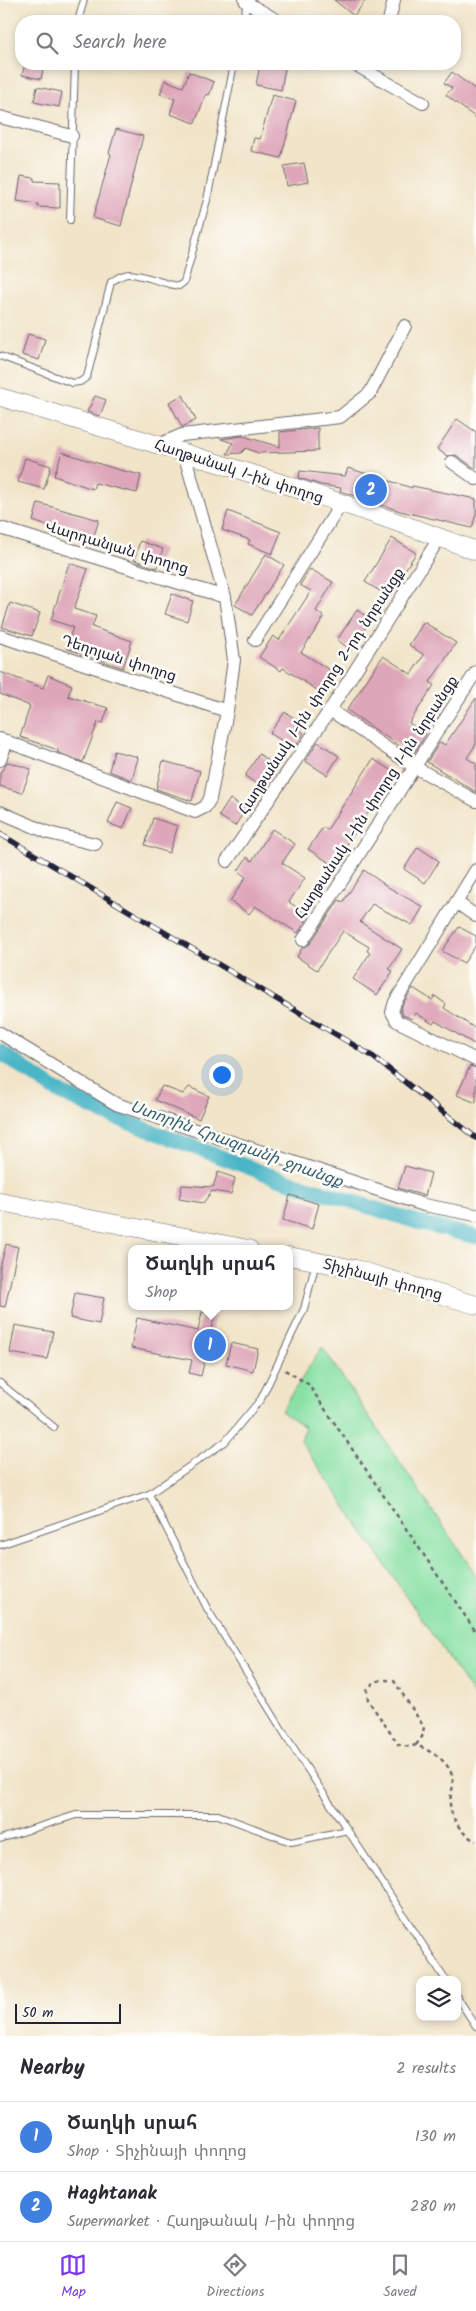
<!DOCTYPE html>
<meta charset="utf-8">
<style>
:root{--surface:#fff;--page:#f2f2f3;--text:#2b2b33;--muted:#7c7c81;--line:#e1e1e2;--accent:#7c3aed}
body{margin:0;font-family:Kalam,"Noto Sans Armenian",sans-serif;background:var(--page);color:var(--text)}
.controls{position:absolute;right:15px;bottom:15px;display:grid;overflow:hidden;border-radius:10px;box-shadow:0 2px 8px #0003}
.controls button{width:45px;height:45px;display:grid;place-items:center;padding:0;border:0;border-bottom:1px solid var(--line);background:var(--surface);color:var(--text);font:25px sans-serif}
.scale{position:absolute;left:15px;bottom:12px;width:106px;box-sizing:border-box;padding-left:5px;border:2px solid #22223b;border-top:0;font-size:14px;line-height:18px;white-space:nowrap;color:#22223b;-webkit-text-stroke:4px #fdfcf7;paint-order:stroke}
.you{position:absolute;left:221px;top:1074px;width:18px;height:18px;margin:-12px;border:4px solid #fff;border-radius:50%;background:#1a73e8;box-shadow:0 0 0 8px #1a73e833}
.badge{display:grid;place-items:center;width:32px;height:32px;border-radius:50%;background:var(--accent);color:#fff;font-size:16px;font-weight:700}
.pin{position:absolute;translate:-50% -50%;border:2px solid #fff;box-shadow:0 1px 5px #0006}
.popup{position:absolute;left:128px;top:1245px;width:165px;height:65px;box-sizing:border-box;display:grid;place-content:center;border-radius:10px;background:var(--surface);filter:drop-shadow(0 1px 4px #0005);font-size:16px;white-space:nowrap;color:var(--muted)}
.popup b{font-size:19px;color:var(--text)}
.popup::after{content:'';position:absolute;left:50%;top:100%;margin-left:-10px;border:10px solid transparent;border-top-color:var(--surface)}
.list{margin:0;padding:0;list-style:none}
h2{display:flex;justify-content:space-between;align-items:center;height:65px;margin:0;padding:0 20px;font-size:21px}
h2 small{font-size:16px;font-weight:400;color:var(--muted)}
.list li{display:grid;grid-template-columns:32px 1fr auto;gap:15px;align-items:center;box-sizing:border-box;height:70px;padding:0 20px;border-top:1px solid var(--line)}
.list b{display:block;font-size:19px;white-space:nowrap}
.list p{margin:0;font-size:16px;white-space:nowrap;color:var(--muted)}
.list em{font-size:16px;font-style:normal;color:var(--muted)}
.icon{flex:none;width:28px;height:28px;fill:none;stroke:currentColor;stroke-width:2;stroke-linecap:round;stroke-linejoin:round}
.map{position:relative;flex:none;width:476px;height:2036px;overflow:hidden}
.search{position:absolute;background:var(--surface);box-shadow:0 2px 8px #0003;left:15px;right:15px;top:15px;height:55px;display:flex;align-items:center;gap:12px;box-sizing:border-box;padding:0 18px;border-radius:20px;color:var(--muted);font-size:19px}
.sheet{height:205px;background:var(--surface)}
nav{display:flex;justify-content:space-around;align-items:center;box-sizing:border-box;height:70px;border-top:1px solid var(--line);background:var(--surface);font-size:14px;color:var(--muted)}
nav a{display:grid;justify-items:center;gap:2px}
nav .on{color:var(--accent)}
.map>svg:first-child{display:block}
</style>
<div class="map">
<svg width="476" height="2036" viewBox="0 0 476 2036">
<rect width="100%" height="100%" fill="#fdfcf7"/>
<filter id="ink" filterUnits="userSpaceOnUse"><feTurbulence type="fractalNoise" baseFrequency=".02" numOctaves="2"/><feDisplacementMap in="SourceGraphic" scale="10" xChannelSelector="R" yChannelSelector="G"/><feConvolveMatrix kernelMatrix="1 2 1 2 8 2 1 2 1" color-interpolation-filters="sRGB"/></filter>
<filter id="wash" filterUnits="userSpaceOnUse"><feTurbulence type="fractalNoise" baseFrequency=".0096" numOctaves="4" result="noise"/><feDisplacementMap in="SourceGraphic" scale="20" xChannelSelector="R" yChannelSelector="G"/><feGaussianBlur stdDeviation="1.12" result="paint"/><feColorMatrix in="noise" values="0 0 0 0 0 0 0 0 0 0 0 0 0 0 0 0 0 1.4 0 .05"/><feComposite in="paint" operator="in"/></filter>
<g filter="url(#wash)">
<rect width="100%" height="100%" fill="#f1e4c8"/>
<path fill="#89e1a5" stroke="#568270" d="M322,1347L476,1575V1699L301,1441L305,1427L281,1411Z"/>
<g fill="none" stroke-linecap="round" stroke-linejoin="round">
<path stroke="#49b5c6" stroke-width="15" d="M0,1052L57,1091L103,1113L272,1176L427,1225L476,1237"/>
</g>
<g id="blocks">
<path fill="#dea6b9" d="M334,0H366L354,16Z
M25,64H44L41,79L22,75Z
M260,64L285,68L281,90L256,85Z
M189,72L214,82L209,95L206,94L195,123L170,114L175,99L160,94L165,80L183,87Z
M452,72L476,90V118L446,95L452,88L444,83Z
M37,87L62,92L59,107L34,102Z
M272,95L296,101L281,158L251,151L254,138L260,139Z
M116,129L143,136L121,226L93,218L111,154L109,153Z
M304,163L308,182L287,186L284,166Z
M21,176L34,178V181L60,182V208L38,207V204L17,201Z
M28,334L45,339L39,360L22,355Z
M183,395L196,420L182,427L169,402Z
M95,396L106,400L100,416L87,412Z
M457,419L476,432V469L456,455L447,456L437,449Z
M318,428V451L258,453L246,448L241,453L227,454L233,443L221,439L243,436L280,447V432Z
M62,452L116,469L141,475L137,493L95,483L93,489L54,476Z
M25,458L51,466L44,489L18,482Z
M348,468L412,488V486L476,499V514L472,528L400,511L340,491L341,488L321,485L299,478L300,471L345,476Z
M38,503L99,520L92,542L33,521Z
M228,511L281,532L272,554L248,544L250,540L222,530Z
M392,538L416,553L388,596L365,582Z
M140,541L163,549L157,568L134,560Z
M266,554L284,565L252,615L235,605Z
M69,563L88,569L74,609L96,616L92,627L132,641L123,668L66,648L73,627L51,620Z
M310,569L333,582L316,611L324,617L301,652L336,674L323,694L283,668L281,671L259,657L273,636L279,640L311,591L300,585Z
M172,594L193,601L187,621L165,614Z
M10,603L40,613L32,636L2,627Z
M357,610L371,619L351,650L337,640Z
M424,622L456,643L430,682L434,685L409,723L426,734L414,753L409,750L408,752L347,710L383,656L411,674L424,655L409,645Z
M0,672L43,688L48,675L72,685L68,696L108,708L103,723L98,722L83,762L57,752L58,750L20,737L30,706L0,694Z
M476,698V744L467,758L476,764V792L427,762L440,742L445,745Z
M285,712L304,724L300,730L304,733L294,749L270,733Z
M318,742L339,756L327,775L305,761Z
M114,751L138,757L132,780L109,771Z
M259,754L278,767L264,789L245,776Z
M373,759L395,773L333,865L308,849L323,827L327,830Z
M163,761L200,771L192,801L156,789Z
M8,762L31,769L22,793L0,786V773Z
M230,799L246,809L235,826L219,816Z
M117,802L132,808L123,829L108,823Z
M153,818L178,826L169,853L145,845Z
M272,829L295,844L282,863L305,878L289,902L302,911L299,916L306,921L298,933L255,906L249,914L230,901L246,877L238,871L247,857L252,861Z
M418,847L439,861L425,883L404,869Z
M364,870L388,887L423,907L412,925L372,904L360,922L402,949L389,969L393,971L377,995L353,979L370,953L367,951L369,947L343,931L317,970L297,957L302,948L310,944L339,900L343,902Z
M459,927L476,936V945L464,963L442,951Z
M413,988L432,1000L435,996L446,1004L444,1008L476,1029V1045L435,1021L433,1024L416,1013L412,1019L403,1015L401,1011L402,1005Z
M470,1066L476,1068V1103L457,1095Z
M162,1086L183,1094L189,1087L209,1096L199,1119L155,1100Z
M405,1166L431,1173L425,1196L398,1188Z
M218,1172L235,1178L231,1194L212,1191L203,1203L179,1199L182,1185L213,1187Z
M290,1195L319,1204L312,1229L283,1220Z
M6,1244L18,1247L5,1307L0,1306V1268Z
M75,1293L104,1298L99,1324L70,1318Z
M202,1312L215,1314L201,1376L189,1373L192,1360L131,1348L137,1318L198,1331Z
M15,1325L53,1332L47,1359L10,1353Z
M231,1343L258,1349L253,1371L226,1364Z"/>
</g>
</g>
<g filter="url(#ink)">
<use href="#blocks" fill-opacity="0" stroke="#6a666c" stroke-width="1"/>
<g fill="none" stroke-linecap="round" stroke-linejoin="round">
<g stroke="#6a666c" stroke-width="8">
<path id="lane" d="M78,21L84,0
M243,21L247,3
M70,220L75,64
M0,356L72,383L80,382L87,377L111,282C116,279 122,274 129,274C143,274 163,284 179,286L184,282L207,200L234,64
M0,1383L54,1427
M149,1494L208,1610L291,1744L446,1980
M0,1545L149,1494L225,1442L261,1399L304,1309L316,1262
M0,1839L76,1815H218L291,1842L348,1830
M457,1997L476,2026"/>
</g>
<g stroke="#6a666c" stroke-width="14">
<path id="street" d="M245,0L247,3L278,21
M389,21L394,0
M354,64L423,103
M0,117L72,136
M158,445L182,435L340,417L370,393L405,326
M452,462L476,479
M0,528L225,597
M0,636L227,711
M255,640L341,504
M330,710L413,766L476,801
M0,739L195,812L205,807L210,799L227,711L234,660L225,597L184,453
M0,760L7,741
M0,812L49,833L95,844
M227,861L330,710L440,537
M476,870L395,1002L392,1012L397,1021L476,1060
M456,902L476,916
M303,940C362,852 417,761 476,672
M0,1033L116,1104L424,1205L476,1215"/>
</g>
<g stroke="#6a666c" stroke-width="19">
<path id="secondary" d="M0,397C159,445 320,492 476,551
M0,1202L249,1249
M289,1256L355,1269L476,1305"/>
</g>
<path stroke="#6a666c" stroke-width="2.5" stroke-dasharray="4 4" stroke-linecap="butt" d="M285,1370L308,1384L476,1632
M416,1745L422,1737L424,1727L394,1681C382,1679 375,1679 367,1690L368,1700L398,1744L409,1747L416,1745C433,1752 454,1763 453,1785C452,1791 450,1798 450,1804C451,1819 463,1836 476,1841"/>
<use href="#lane" stroke="#fff" stroke-width="6"/>
<use href="#street" stroke="#fff" stroke-width="12"/>
<use href="#secondary" stroke="#fff" stroke-width="18"/>
<g stroke="#22223b" stroke-width="5.5">
<path id="rail" d="M0,834L372,1056L476,1138"/>
</g>
<use href="#rail" stroke="#fdfcf7" stroke-width="4" stroke-dasharray="11" stroke-linecap="butt"/>
</g>
</g>
<g text-anchor="middle" stroke-width="5" stroke-linejoin="round" paint-order="stroke">
<g font-size="15" fill="#22223b" stroke="#fdfcf7">
<text transform="translate(239 471) rotate(18)" y="5">Հաղթանակ 1-ին փողոց</text>
<text transform="translate(117 547) rotate(17)" y="5">Վարդանյան փողոց</text>
<text transform="translate(119 658) rotate(18)" y="5">Դեղոյան փողոց</text>
<text transform="translate(321 691) rotate(-57)" y="5">Հաղթանակ 1-ին փողոց 2-րդ նրբանցք</text>
<text transform="translate(376 797) rotate(-57)" y="5">Հաղթանակ 1-ին փողոց 1-ին նրբանցք</text>
<text transform="translate(383 1279) rotate(15)" y="5">Տիչինայի փողոց</text>
</g>
<g font-size="16" font-style="italic" fill="#325d73" stroke="#fdfcf7">
<text transform="translate(237 1143) rotate(20)" y="6">Ստորին Հրազդանի ջրանցք</text>
</g>
</g>
</svg>
<div class="controls">
<button><svg class="icon" aria-label="layers" viewBox="0 0 24 24"><path d="M12 4l9 5-9 5-9-5zM3 14l9 5 9-5"/></svg></button>
</div>
<div class="scale">50 m</div>
<div class="you"></div>
<div class="pin badge" style="left:210px;top:1345px;background:#3f7fe0">1</div>
<div class="popup"><b>Ծաղկի սրահ</b>Shop</div>
<div class="pin badge" style="left:371px;top:490px;background:#3f7fe0">2</div>
<div class="search"><svg class="icon" aria-label="search" viewBox="0 0 24 24"><circle cx="10" cy="10" r="6"/><path d="M15 15l6 6"/></svg>Search here</div>
</div>
<section class="sheet">
<h2>Nearby<small>2 results</small></h2>
<ul class="list">
<li><span class="badge" style="background:#3f7fe0">1</span><div><b>Ծաղկի սրահ</b><p>Shop · Տիչինայի փողոց</p></div><em>130 m</em></li>
<li><span class="badge" style="background:#3f7fe0">2</span><div><b>Haghtanak</b><p>Supermarket · Հաղթանակ 1-ին փողոց</p></div><em>280 m</em></li>
</ul>
</section>
<nav>
<a class="on"><svg class="icon" aria-label="map" viewBox="0 0 24 24"><path d="M3 6l6-2 6 2 6-2v14l-6 2-6-2-6 2zM9 4v14M15 6v14"/></svg>Map</a>
<a><svg class="icon" aria-label="directions" viewBox="0 0 24 24"><path d="M12 3l9 9-9 9-9-9zM9 14v-3h6M13 9l2 2-2 2"/></svg>Directions</a>
<a><svg class="icon" aria-label="saved" viewBox="0 0 24 24"><path d="M7 4h10v16l-5-4-5 4z"/></svg>Saved</a>
</nav>
